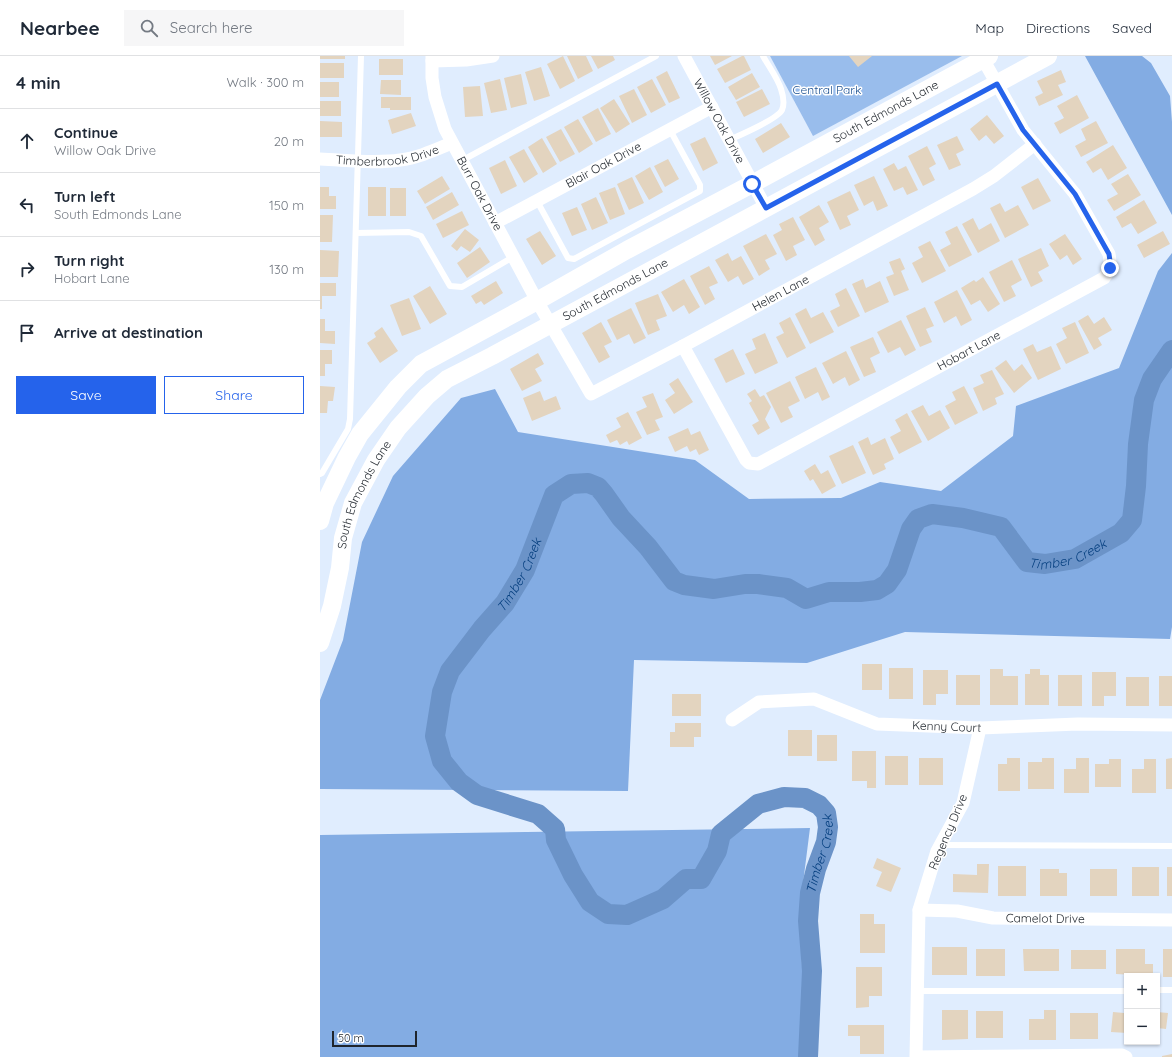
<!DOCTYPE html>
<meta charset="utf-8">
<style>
:root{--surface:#fff;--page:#f6f6f7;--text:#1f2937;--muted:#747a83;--line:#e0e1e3;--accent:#2563eb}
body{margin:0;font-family:Quicksand,sans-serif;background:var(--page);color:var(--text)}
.controls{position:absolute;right:12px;bottom:12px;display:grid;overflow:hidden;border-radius:0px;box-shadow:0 1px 3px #0004}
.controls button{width:36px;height:36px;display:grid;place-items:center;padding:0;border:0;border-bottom:1px solid var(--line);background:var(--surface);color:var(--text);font:20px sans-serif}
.scale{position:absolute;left:12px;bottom:10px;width:85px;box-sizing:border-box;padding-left:4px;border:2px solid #1f252c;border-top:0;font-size:11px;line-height:14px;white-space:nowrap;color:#1f252c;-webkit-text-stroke:3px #fff;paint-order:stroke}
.stop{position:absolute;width:12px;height:12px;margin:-9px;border:3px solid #2563eb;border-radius:50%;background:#fff}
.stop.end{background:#2563eb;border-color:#fff;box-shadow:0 1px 4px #0008}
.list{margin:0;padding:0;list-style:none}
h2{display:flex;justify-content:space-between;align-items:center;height:52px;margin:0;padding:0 16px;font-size:17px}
h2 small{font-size:13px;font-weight:400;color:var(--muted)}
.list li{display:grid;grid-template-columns:26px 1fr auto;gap:12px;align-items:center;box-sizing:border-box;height:64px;padding:0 16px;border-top:1px solid var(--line)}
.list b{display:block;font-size:15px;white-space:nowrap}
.list p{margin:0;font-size:13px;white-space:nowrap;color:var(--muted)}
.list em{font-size:13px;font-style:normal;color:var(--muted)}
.actions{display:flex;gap:8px;padding:12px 16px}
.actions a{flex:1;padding:9px 0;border:1px solid var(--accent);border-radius:0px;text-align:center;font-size:14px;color:var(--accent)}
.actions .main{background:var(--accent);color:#fff}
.icon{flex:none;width:22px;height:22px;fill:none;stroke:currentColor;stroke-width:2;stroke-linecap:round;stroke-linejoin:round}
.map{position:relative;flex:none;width:852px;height:1001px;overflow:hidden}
header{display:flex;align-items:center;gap:24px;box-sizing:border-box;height:56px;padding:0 20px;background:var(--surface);border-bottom:1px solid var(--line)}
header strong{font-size:19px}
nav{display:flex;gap:22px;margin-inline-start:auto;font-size:14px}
.search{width:280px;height:36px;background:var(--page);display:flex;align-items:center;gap:10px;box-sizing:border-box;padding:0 14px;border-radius:0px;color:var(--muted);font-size:15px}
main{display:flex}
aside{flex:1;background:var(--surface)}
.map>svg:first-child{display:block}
</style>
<header>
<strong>Nearbee</strong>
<div class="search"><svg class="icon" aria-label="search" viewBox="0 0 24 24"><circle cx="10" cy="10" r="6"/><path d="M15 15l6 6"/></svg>Search here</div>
<nav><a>Map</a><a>Directions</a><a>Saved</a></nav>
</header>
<main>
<aside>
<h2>4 min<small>Walk · 300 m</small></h2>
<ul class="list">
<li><svg class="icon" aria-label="ahead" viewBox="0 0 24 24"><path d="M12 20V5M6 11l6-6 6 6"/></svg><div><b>Continue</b><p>Willow Oak Drive</p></div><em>20 m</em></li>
<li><svg class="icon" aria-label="left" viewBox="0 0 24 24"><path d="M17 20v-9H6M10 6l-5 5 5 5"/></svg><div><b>Turn left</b><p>South Edmonds Lane</p></div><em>150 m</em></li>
<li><svg class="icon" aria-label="right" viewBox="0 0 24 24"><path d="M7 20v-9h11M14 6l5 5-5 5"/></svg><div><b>Turn right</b><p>Hobart Lane</p></div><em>130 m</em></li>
<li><svg class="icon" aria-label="arrive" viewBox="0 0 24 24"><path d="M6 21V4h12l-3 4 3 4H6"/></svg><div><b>Arrive at destination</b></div></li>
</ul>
<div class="actions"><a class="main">Save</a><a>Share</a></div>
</aside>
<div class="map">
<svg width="852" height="1001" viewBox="0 0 852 1001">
<rect width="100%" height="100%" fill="#e0edfe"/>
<path fill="#99bdec" d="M450,0H642L493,80Z"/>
<path fill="#83ace3" d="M765,0H822L831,7L850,40L852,66V159Z
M852,197V571L850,583L585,576L487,607L314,604L308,735L0,733V644L23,584L42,486L73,420L141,342L175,333L198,376L375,404L429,443L521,442L560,426L621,435L693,380L696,350L799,312L838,215Z
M490,772L480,851L483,941L480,1001H0V779Z"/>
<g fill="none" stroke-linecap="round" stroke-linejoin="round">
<path stroke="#6b93c8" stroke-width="20" id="s1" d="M488,1001L492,915L488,865L490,837L496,813L506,786L508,771L506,757L499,749L485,742L464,741L438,748L401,778L397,795L381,823H366L343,843L307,859L288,858L270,846L253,819L236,784L235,773L218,758L157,739L139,726L122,705L115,680L122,636L130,615L162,573L185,547L205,514L234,439L251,428L268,427L278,431L284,438L301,462L328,491L354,525L364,529L394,533L425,528H438L467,532L486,543L509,536H540L557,534L567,528L577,514L591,473L598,463L612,458L643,462L681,471L707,506L725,508L755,503L801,477L812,464L816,430L818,388L824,344L832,323L852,294"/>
</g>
<path fill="#e3d4bf" d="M0,0H25V3H0Z
M243,0L255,25L240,33L227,8Z
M247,0H266L273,15L258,23Z
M271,0H293L295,4L278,13Z
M390,0H412L395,9Z
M422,0H424L431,14L405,27L397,13Z
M529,0H552L538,11Z
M59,3H83V19H59Z
M0,7H24V22H0Z
M221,11L230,40L214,45L205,16Z
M741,14L746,26L738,29L743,39L719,50L715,41L723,37L717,25Z
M347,15L360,42L349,47L336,21Z
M432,17L440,31L416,44L408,31Z
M201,18L207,48L191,52L184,22Z
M180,23L187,54L171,57L164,27Z
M332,23L346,49L331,57L317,31Z
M61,24H81V39L60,38Z
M0,26H19V41H0Z
M160,30L163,60L145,61L143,31Z
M314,33L327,59L312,67L299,40Z
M442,33L450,48L424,61L416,46Z
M757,39L769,62L740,78L734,67L744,62L737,50Z
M61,41H91V54H70V52H61Z
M294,43L310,68L296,77L280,52Z
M0,45H21V60H0Z
M278,52L291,78L276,86L262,61Z
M91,57L96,70L72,78L68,64Z
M667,59L684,80L674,88L666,79L659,85L650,73Z
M258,63L273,88L259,97L244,71Z
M0,65L22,66V81H0Z
M776,65L788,87L761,101L755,90L766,84L761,73Z
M461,67L470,81L443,97L435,83Z
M241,73L255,98L240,106L226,81Z
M637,80L644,94L636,98L641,109L629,114L617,89Z
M385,81L398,107L383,115L370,88Z
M222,82L237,108L223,117L208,91Z
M793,89L807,112L788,124L781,112L773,117L766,106Z
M607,90L616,108L609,112L615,124L603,130L588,100Z
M204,93L218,118L204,127L189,101Z
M348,103L359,123L345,131L334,110Z
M185,104L197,130L181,138L169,112Z
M574,107L578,114L586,110L598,134L587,139L583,131L574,135L563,113Z
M330,111L343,136L329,144L315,120Z
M808,118L821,139L794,155L787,144L798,138L791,128Z
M122,120L130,133L105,148L97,135Z
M554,120L568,150L557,155L553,145L544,150L534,129Z
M312,121L324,147L309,154L297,128Z
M718,122L731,145L713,154L701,131Z
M0,131H9V140H16V153H0Z
M48,131H66V160H48Z
M295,131L305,158L290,164L279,137Z
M70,132H86V160H70Z
M530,135L539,154L527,160L531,169L520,174L507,146Z
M132,136L139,149L113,164L106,151Z
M276,141L288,167L272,174L261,148Z
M824,144L837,167L818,178L811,167L802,172L796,161Z
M680,147L685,156L698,149L709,169L685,182L670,152Z
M499,149L509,166L499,172L505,184L495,190L479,161Z
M257,151L267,174L252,180L242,157Z
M142,155L149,169L123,182L116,168Z
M0,159H13L12,186H0Z
M473,161L485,184L473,190L477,199L466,205L453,179L462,174L459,168Z
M653,162L659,174L671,167L680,185L658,197L642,168Z
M637,170L652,199L629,211L620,194L631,188L625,176Z
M145,173L159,184L150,196L141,190L137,195L131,190Z
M220,175L236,200L222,209L206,183Z
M843,175L850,188L824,202L817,189Z
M446,178L457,198L445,204L450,213L439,220L423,190Z
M745,178L762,203L753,209L747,199L740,204L729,188Z
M610,185L626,215L602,227L592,207L603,201L598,191Z
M160,191L170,206L147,222L137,207Z
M721,192L729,210L718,216L723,225L711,231L698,203Z
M0,194L19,195L18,221H0Z
M408,197L412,205L421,200L434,223L423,229L418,220L408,226L395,204Z
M580,202L585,213L581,215L589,234L574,240L566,221L574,218L569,206Z
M692,204L702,224L691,230L696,240L684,246L669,216Z
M389,210L398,227L389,231L395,243L385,249L370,220Z
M663,221L680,248L668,256L660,244L651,249L641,232L654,224L656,226Z
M364,223L380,251L369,258L364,249L353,256L341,236Z
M543,223L546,232L560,225L569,246L545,257L532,228Z
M176,225L183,237L164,249L161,245L156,248L151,240Z
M0,227H16V240H2V253H0Z
M110,230L127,258L110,268L93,240Z
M526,232L540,260L518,271L510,255L520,250L515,238Z
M637,234L652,264L641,270L636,260L624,267L614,246Z
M338,238L347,260L336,264L340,274L328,279L315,247Z
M89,242L101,273L82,280L70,249Z
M605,251L614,270L606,273L612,286L600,291L586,260Z
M311,252L326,282L314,288L309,278L297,284L287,264Z
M486,252L491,262L503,256L514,276L490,288L475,258Z
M768,259L774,268L784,261L792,274L778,282L782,289L774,294L758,265Z
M470,261L486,292L467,302L456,281L464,277L459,267Z
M0,263H5V275H15V288L0,287Z
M581,264L596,294L585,300L580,291L568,297L557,276Z
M281,266L292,286L284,290L290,301L279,307L262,277Z
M755,266L769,297L746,308L736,288L747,282L742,272Z
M62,271L78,295L60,307L47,287L56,281L54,277Z
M445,277L458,307L435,318L425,298L436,293L432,283Z
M553,281L560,297L550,302L556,316L544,321L530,291Z
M713,288L717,296L731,290L741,313L718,324L703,293Z
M413,293L425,318L406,327L394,303Z
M0,294H12V308H5V320H0Z
M526,295L540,324L529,330L525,321L513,328L502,307Z
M218,297L224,308L215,313L222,325L202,335L190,313Z
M686,304L694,315L702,308L712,322L694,337L675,312Z
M496,311L510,341L502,345L498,336L485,343L475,321Z
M672,314L684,338L675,342L677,348L663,355L653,332L664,327L660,319Z
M358,322L373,346L354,358L345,344L355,337L349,328Z
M470,325L480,345L468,351L473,361L461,367L446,337Z
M0,330L15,331L13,345H8L7,357H0Z
M644,330L658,357L635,369L625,350L636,344L632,336Z
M435,333L440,341L444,339L451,351L445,363L450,372L438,379L432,369L439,365L429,347L432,345L427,338Z
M220,335L224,345L236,340L241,353L212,365L203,342Z
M333,337L343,361L335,364L340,374L327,379L316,356L327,351L322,341Z
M603,349L609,360L620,354L630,372L608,385L591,355Z
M308,356L322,382L309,389L307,385L300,389L297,384L290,387L286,379L301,371L296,362Z
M587,357L602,386L579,398L570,381L581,375L575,364Z
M368,372L371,379L380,375L389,394L379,399L376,393L370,396L367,390L355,396L348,381Z
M548,381L551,389L565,382L574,403L564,408L566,413L553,419L538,386Z
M533,389L546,417L522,428L509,400Z
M495,408L501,418L508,414L516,430L502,438L493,423L490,425L484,415Z
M542,608H562V634H542Z
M569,612H593V643H569Z
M670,613H683V620H698V649H670Z
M710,613H720V619H729V649H705V618H710Z
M603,614H628V638H616V649H603Z
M772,616H796V640H784V650H772Z
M636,619H660V649H636Z
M738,619H762V650H738Z
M839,620H852V650H839Z
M806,621H829V650H806Z
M352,638H381V660H352Z
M355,667H381V681H374V691H350V676H355Z
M468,674H492V700H468Z
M497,679H517V705H497Z
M532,695H556V732H547V725H532Z
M565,700H588V729H565Z
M599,702H623V729H599Z
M687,702H700V735H678V708H687Z
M722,702H734V733H708V706H722Z
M756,702H769V737H744V713H756Z
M852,702V733H846V703Z
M789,703H801V731H775V708H789Z
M824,703H836V737H812V713H824Z
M557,802L581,812L571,836L556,830L562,816L553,812Z
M657,808H669L668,837L633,836V818L657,819Z
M678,810H706V840H678Z
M812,811H839V840H812Z
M847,811H852V840H847Z
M720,813H739V817H747V840H720Z
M770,813H797V840H770Z
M540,858H554V868H565V897H540Z
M612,891H647V919H612Z
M656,893H685V920H656Z
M703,893H739V915H704Z
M796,893H825V908H833V920L796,918Z
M843,893H852V921H843Z
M751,894H786V913H751Z
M536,911H562V940H549V951L536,952Z
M805,953H807V977L791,976L793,956L804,957Z
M622,954H648V983L622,984Z
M724,954H736V984H709V963H724Z
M656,955H683V982H656Z
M837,956L848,957L846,973L837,972Z
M750,957H778V983H750Z
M528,969H564V998H540V980H528Z
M852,998V1001H842V1000Z"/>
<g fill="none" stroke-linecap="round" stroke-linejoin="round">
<path stroke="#fff" stroke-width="6" d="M409,84C420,79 458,63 462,54C465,47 463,39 461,33C457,21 449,11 443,0
M141,105L336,0
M217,145L248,202L254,203L380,135V129L350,74
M36,177L89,176L101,180L130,230L142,231L193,201
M0,418L2,417L28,373L30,363L41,0
M620,789L852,790
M837,934H852
M597,935H807"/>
<g stroke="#fff" stroke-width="13">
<path id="s2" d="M112,0V22L115,41L125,73L217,245L271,338L363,290L653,133L674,120L715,88"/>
<path id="s3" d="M364,0L446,152"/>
<path d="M112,5L146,4L173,0"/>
<path id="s4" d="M0,103C26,104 54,108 80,104C98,102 115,94 132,87"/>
<path id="s5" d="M175,167L392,51"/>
<path id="s6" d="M363,290L426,404L429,407L438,408L784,222C790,214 791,208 789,198L755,138L703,74L663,3"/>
<path id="s7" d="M412,664L439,646L494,643L557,668L660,672L758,668L852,669"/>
<path d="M660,672L643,747L617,795L599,854L596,1001L802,999L806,1001"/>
<path id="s8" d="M599,854L637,855L673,862L852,864"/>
</g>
<g stroke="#fff" stroke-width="18">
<path id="s9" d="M0,465L5,447L27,401L40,378L78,331L101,308L217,245L307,194L432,128L669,0"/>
<path id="s10" d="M0,587L12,550L20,512L23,482L33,447L56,404L78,372L107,340L127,323L172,300L728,0"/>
</g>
</g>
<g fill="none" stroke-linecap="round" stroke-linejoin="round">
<path stroke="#2563eb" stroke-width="5" d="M432,128L446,152L677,28L703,74L755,138L789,198L790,205V212"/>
</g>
<g text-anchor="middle" stroke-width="3" stroke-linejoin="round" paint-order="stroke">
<g font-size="12" fill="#1a4f90" stroke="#fff">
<text x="507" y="38">Central Park</text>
</g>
<g font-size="12" fill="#1f252c" stroke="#fff">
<text dy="4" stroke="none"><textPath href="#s9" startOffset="718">South Edmonds Lane</textPath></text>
<text dy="4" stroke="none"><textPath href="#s3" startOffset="74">Willow Oak Drive</textPath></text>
<text dy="4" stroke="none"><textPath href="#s4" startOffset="68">Timberbrook Drive</textPath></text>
<text dy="4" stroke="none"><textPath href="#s5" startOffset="123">Blair Oak Drive</textPath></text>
<text dy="4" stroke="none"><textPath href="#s2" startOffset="148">Burr Oak Drive</textPath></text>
<text dy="4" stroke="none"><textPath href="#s10" startOffset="492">South Edmonds Lane</textPath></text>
<text dy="4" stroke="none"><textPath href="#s2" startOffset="592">Helen Lane</textPath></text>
<text dy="4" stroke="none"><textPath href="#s6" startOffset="383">Hobart Lane</textPath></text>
<text dy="4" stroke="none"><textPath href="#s10" startOffset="156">South Edmonds Lane</textPath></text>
<text dy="4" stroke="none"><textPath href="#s7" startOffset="225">Kenny Court</textPath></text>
<text transform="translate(628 776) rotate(-67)" y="4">Regency Drive</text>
<text dy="4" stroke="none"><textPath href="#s8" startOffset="127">Camelot Drive</textPath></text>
</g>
<g font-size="13" font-style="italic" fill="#053f7f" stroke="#fff">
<text dy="5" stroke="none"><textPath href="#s1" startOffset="1695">Timber Creek</textPath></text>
<text dy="5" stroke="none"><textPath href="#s1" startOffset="974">Timber Creek</textPath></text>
<text dy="5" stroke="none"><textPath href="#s1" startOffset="205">Timber Creek</textPath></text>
</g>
</g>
</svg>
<div class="controls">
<button>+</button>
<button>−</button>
</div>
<div class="scale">50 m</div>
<div class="stop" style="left:432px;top:128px"></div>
<div class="stop end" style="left:790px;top:212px"></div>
</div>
</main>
